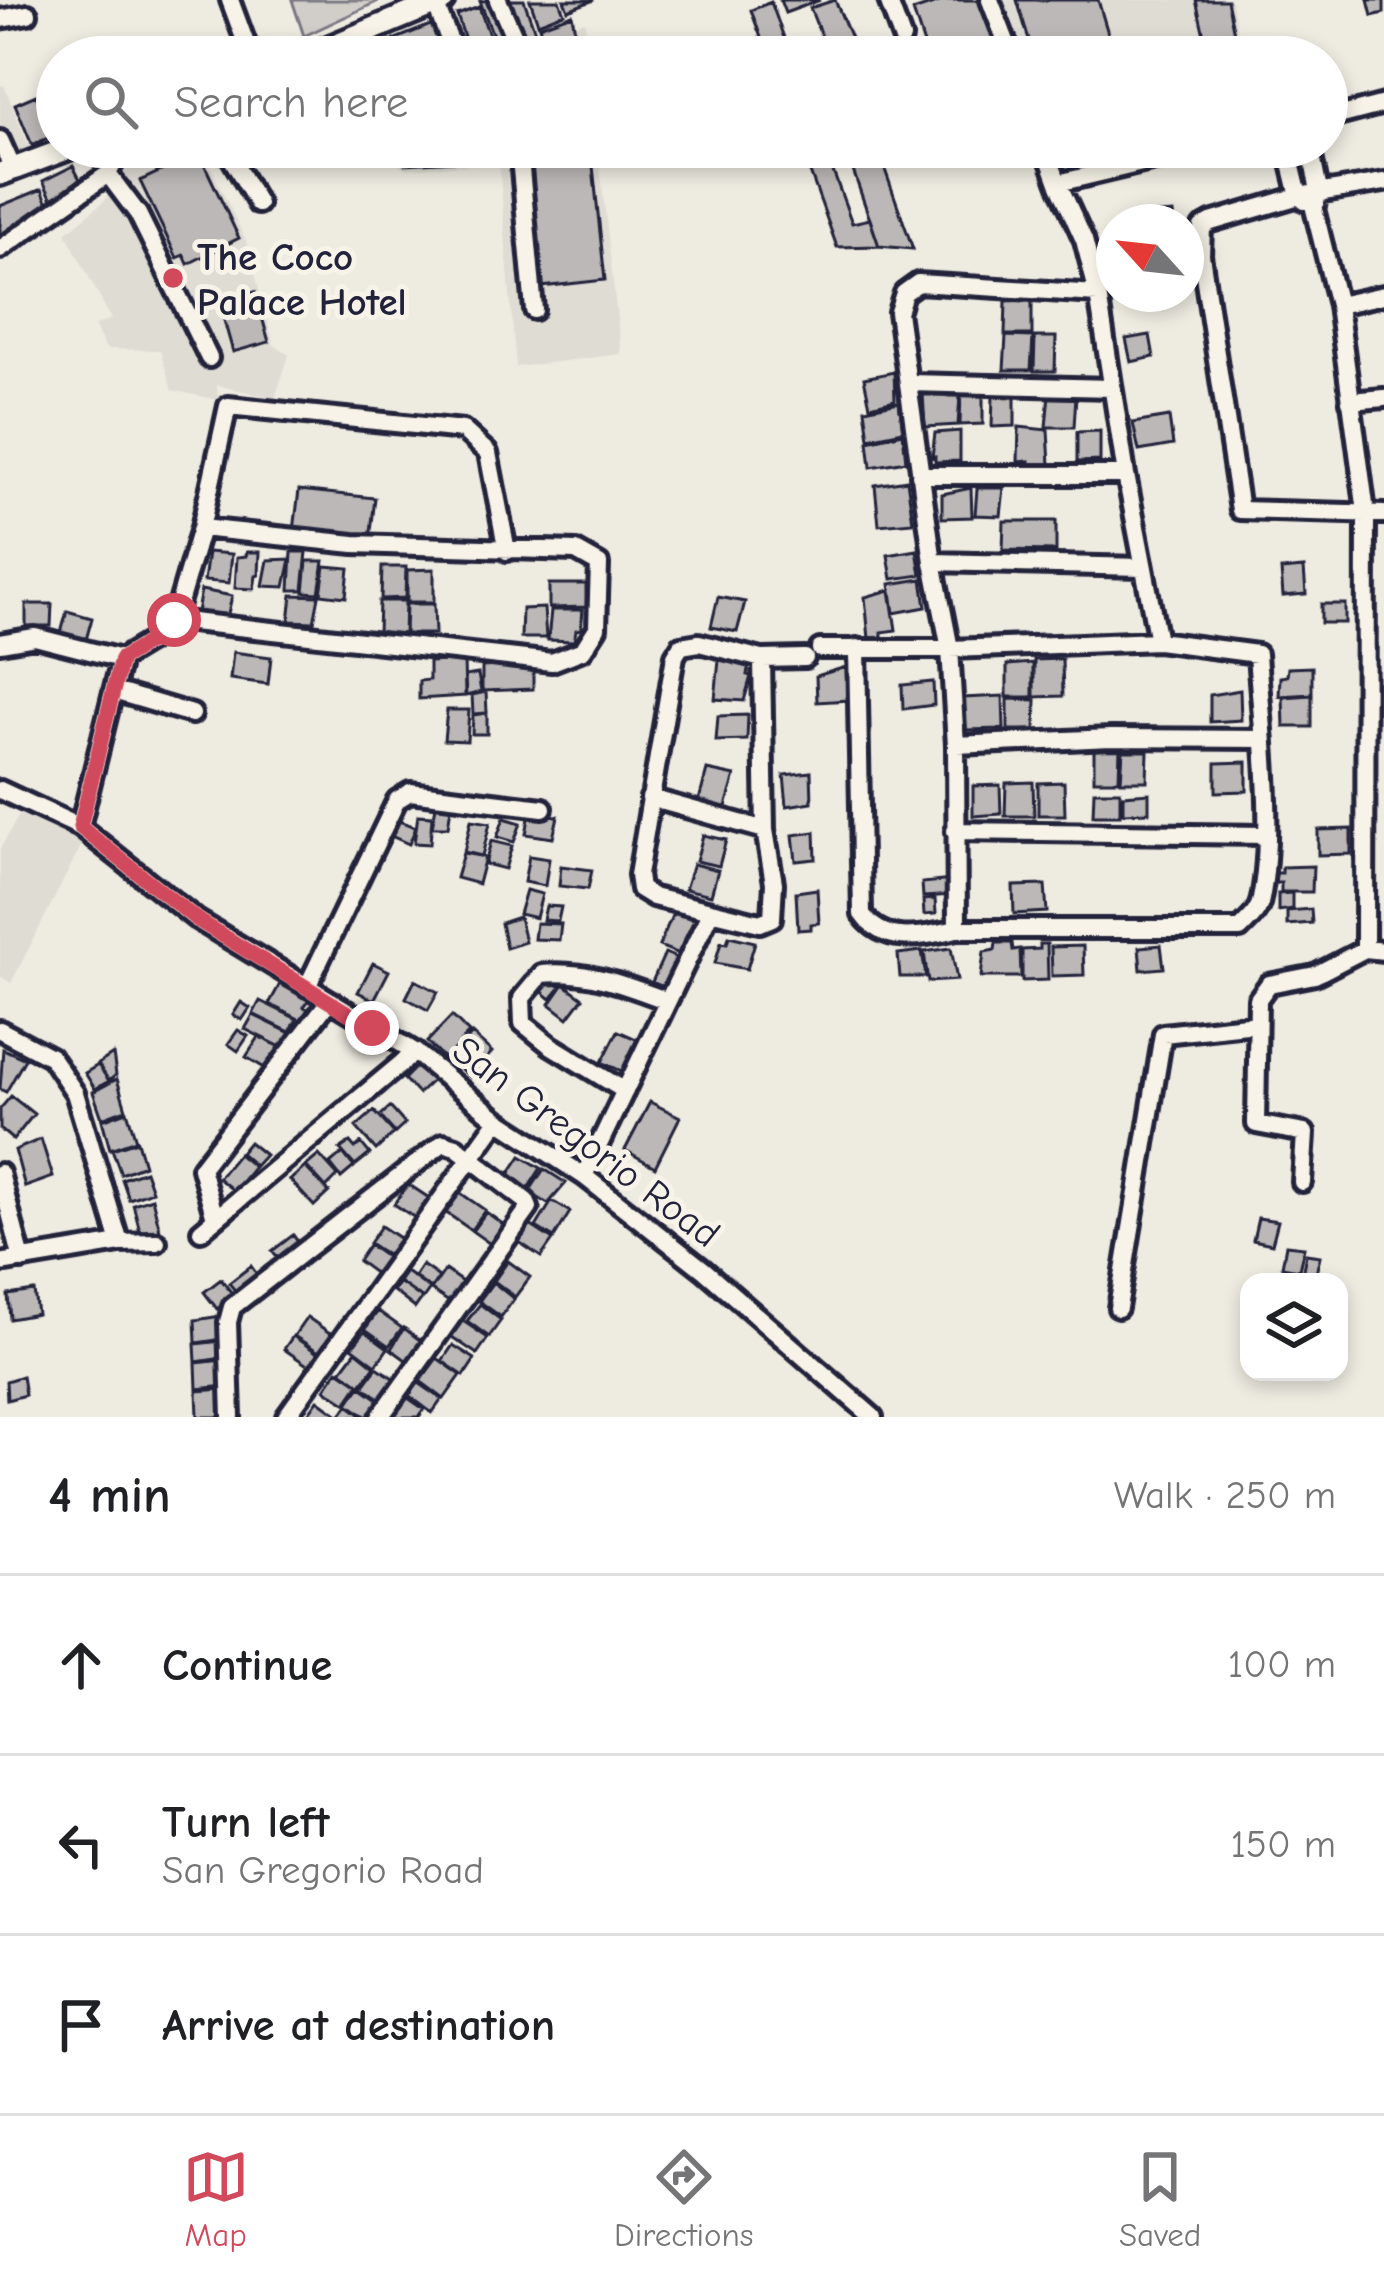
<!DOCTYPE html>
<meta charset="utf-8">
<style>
:root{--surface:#fff;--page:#f6f6f6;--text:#202124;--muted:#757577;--line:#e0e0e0;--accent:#d1495b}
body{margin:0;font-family:"Comic Neue",sans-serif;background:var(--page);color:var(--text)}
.controls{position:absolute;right:36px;bottom:36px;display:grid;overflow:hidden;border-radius:24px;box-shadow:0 6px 18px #0003}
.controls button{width:108px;height:108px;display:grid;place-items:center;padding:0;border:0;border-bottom:3px solid var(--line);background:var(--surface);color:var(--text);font:60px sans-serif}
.compass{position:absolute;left:1096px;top:204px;width:108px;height:108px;border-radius:50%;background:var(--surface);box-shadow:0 6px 18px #0003;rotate:297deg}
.stop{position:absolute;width:36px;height:36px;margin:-27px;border:9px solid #d1495b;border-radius:50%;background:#fff}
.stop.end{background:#d1495b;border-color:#fff;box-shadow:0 3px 12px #0008}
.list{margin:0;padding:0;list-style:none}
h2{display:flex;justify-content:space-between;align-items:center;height:156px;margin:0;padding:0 48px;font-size:51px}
h2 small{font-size:39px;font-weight:400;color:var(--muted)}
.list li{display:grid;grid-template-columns:78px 1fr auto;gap:36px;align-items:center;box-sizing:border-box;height:180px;padding:0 48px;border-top:3px solid var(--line)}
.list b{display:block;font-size:45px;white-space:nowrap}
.list p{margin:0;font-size:39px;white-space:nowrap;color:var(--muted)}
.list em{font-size:39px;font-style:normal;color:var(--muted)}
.icon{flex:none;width:66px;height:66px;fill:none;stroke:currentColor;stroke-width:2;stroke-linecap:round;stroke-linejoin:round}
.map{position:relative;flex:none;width:1384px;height:1417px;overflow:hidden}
.search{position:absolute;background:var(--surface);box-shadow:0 6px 18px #0003;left:36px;right:36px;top:36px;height:132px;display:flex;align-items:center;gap:30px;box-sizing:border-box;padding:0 42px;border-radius:66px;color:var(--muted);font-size:45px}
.sheet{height:696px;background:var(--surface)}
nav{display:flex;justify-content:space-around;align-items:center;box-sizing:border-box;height:168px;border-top:3px solid var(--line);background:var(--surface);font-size:33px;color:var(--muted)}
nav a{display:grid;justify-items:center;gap:6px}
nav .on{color:var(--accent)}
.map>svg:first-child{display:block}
</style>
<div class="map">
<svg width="1384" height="1417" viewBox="0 0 1384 1417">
<rect width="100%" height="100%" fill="#eeebe1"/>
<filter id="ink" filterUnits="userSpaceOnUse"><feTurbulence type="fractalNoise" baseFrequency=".00833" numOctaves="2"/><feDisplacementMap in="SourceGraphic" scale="24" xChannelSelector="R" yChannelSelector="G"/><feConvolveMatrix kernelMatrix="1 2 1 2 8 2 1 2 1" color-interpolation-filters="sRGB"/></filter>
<g filter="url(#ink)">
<path fill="#dfdcd4" d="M508,0H528L544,36L585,21L588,57H492L499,51L484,10Z
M1004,0H1231L1243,57H1025Z
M4,85L29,147L0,157V86Z
M134,147H201L246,241L274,345L289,355L275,398L217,385L218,400L172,390L160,350L106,349L94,326L111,319L66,233L104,201L128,168L130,149Z
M364,147H598L621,354L516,367L499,163L407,169Z
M1058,147H1195L1067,174Z
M22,810L84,840L11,983L0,976V849Z"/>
<path fill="#d1cdc9" stroke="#7a7882" stroke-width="3" d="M292,0H381L304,36Z"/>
<path fill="#bbb8b7" stroke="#22223b" stroke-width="3" d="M495,0L507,37L495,41L480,1Z
M507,0H524L541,49L526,55Z
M530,0H559L564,13L538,23Z
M564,0H594L568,10Z
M780,0H820L785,13Z
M835,0L853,43L828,53L810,8Z
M945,0H981L1000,57H928L913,11Z
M1017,0H1098L1115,57H1034Z
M1196,0H1227L1239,57H1209Z
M1368,0H1384V13L1372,16Z
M771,2L791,57H768L751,10Z
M479,7L490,38L467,46L457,15Z
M572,14L577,44L547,50L539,26Z
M433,24L440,41L401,57H351Z
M36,95L53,136L32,145L15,104Z
M404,147H491V159L405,164Z
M526,147H591L605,280L541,287Z
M801,147H824L852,223L870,219L879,246L837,247Z
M845,147H877L913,249L879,246Z
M959,147H994L962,158Z
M1060,147H1110L1064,161Z
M199,153L239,238L188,264L184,255L177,258L140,181Z
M73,166L84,187L52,199L43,181Z
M42,189L49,206L0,240V206Z
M1173,213L1174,222H1147L1146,215Z
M1114,241V277H1112L1106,242Z
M255,292L269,342L233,352L219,303Z
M1032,300V335H1005L1006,301Z
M1150,335L1154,357L1131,362L1126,339Z
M1006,336L1033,337L1031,370H1004Z
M1035,337H1056L1055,371H1034Z
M894,372L895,400L870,406L864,378Z
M983,390V424L960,425L961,391Z
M949,391V396H960L958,425L925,427L923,393Z
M1049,394L1076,395L1074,427H1046Z
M1015,395V426L992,427L993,396Z
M899,402L903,431L869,438L865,409Z
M1169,417L1173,445L1139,451L1133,423Z
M1019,427L1048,430L1050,465L1029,467V461L1018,462Z
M960,431V461L935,462V456L932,457L935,433Z
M1100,431V461L1077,462V432Z
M903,433L906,461L871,467L868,441Z
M907,480L913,522L879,525L875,485Z
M971,488L972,517L942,518V494Z
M977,488H1004L1001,516L975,515Z
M299,490L375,498L370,540L294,531Z
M1004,521H1056V551L1003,550Z
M917,550L921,575L892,579L888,555Z
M208,552L232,554L229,583L204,581Z
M247,552H260L259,575L256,576L254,589L235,588L237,557L246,556Z
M292,552H307L303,590H290Z
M291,559L285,587L263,586L268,560Z
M307,561H324L319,593L304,592Z
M325,566L349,568L346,597L321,594Z
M382,567H406L405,598L381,599Z
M1304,568L1306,594L1283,596L1281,570Z
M434,569V602H407V570Z
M922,579L926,607L894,613L890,584Z
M549,584H586V607L549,608Z
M201,590L232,596L227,618L197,612Z
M890,590L896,630L882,632V638L869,639L865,597Z
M292,595L319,596L314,622L289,621Z
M718,597L745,602L737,632L711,627Z
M379,601H405L404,634L378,633Z
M26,604H52L51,626H26Z
M406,604H434L435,634H405Z
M1321,604H1345V623H1321Z
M544,608L546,638H521L522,609Z
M551,610H583L581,629L576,630L574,641L548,640Z
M67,611L92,618L86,640L61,633Z
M233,652L271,657L268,684L230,679Z
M1062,659L1063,696L1034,697V660Z
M464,660L465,696L419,699V681L429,680V662Z
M719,660L749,663L747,675L751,676L744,701L715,699Z
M1033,663V697H1007V665Z
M533,664V689L482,691V667Z
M846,667L849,700L817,702L816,676Z
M1312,667V694L1279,696L1280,677L1287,676L1288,668Z
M478,674L481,692L466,696L465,676Z
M933,682L934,705L903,709L902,685Z
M1240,690L1241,720L1210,722V695Z
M486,692L487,713L473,714L472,695Z
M1312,695V727H1284L1283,697Z
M1003,696L1004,729L963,730V698Z
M1008,699L1036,700L1035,730H1008Z
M447,710H469L467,741L444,740Z
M487,713V734H472L473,715Z
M748,715L747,740L716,741L718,716Z
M1120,747L1119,780H1094V748Z
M1123,751H1148L1147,781H1121Z
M1247,762V791L1216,792V763Z
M707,770L735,776L725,810L698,804Z
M811,772L812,802L787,806L784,775Z
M1033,782L1034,816H1005L1006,783Z
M1064,782L1065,815H1038V783Z
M1000,785L1001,814L973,816V786Z
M1094,791H1120V815H1093Z
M1149,793V812L1123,813V795Z
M436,806L451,807L448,827H432Z
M530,813L558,816L553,838L526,834Z
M418,815L432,816L430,844L414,843Z
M504,818L521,823L514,842L497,837Z
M396,820L416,827L409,844L389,835Z
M471,820L490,823L482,856L464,852Z
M1351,829V854L1318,855V830Z
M815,832L816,859L796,861L793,835Z
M703,835L726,840L719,866L696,861Z
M491,841L512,846L505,869L485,864Z
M463,853L485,857L478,884L456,878Z
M529,856L549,859L545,886L524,882Z
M693,864L718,870L711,895L685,889Z
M561,866L592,870L588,889L559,886Z
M1313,866L1312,892H1281V883H1274V873H1282V867Z
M953,880L954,895L923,897L922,883Z
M1045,885L1047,912L1014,914L1013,886Z
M817,889L819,923L811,924V929L798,930L796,892Z
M526,890L542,894L536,918L519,914Z
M1292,893V909L1278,911V894Z
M935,899L936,914L924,915L923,900Z
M546,906L561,907L558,921L543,920Z
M1311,909L1312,923L1287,925V911Z
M674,911L699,921L684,956L659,946Z
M519,917L525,942L506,948L501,923Z
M536,923L561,924L559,940L534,939Z
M729,936L755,942L747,969L715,963L721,942L727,943Z
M996,943H1012L1013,950L1020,949L1021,977H981L984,952L995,950Z
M1040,944H1047L1048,980L1022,981V950L1040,949Z
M1161,945L1164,968L1141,970L1139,947Z
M1083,946L1084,975L1052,976L1051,947Z
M951,948L957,980L928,982L924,952Z
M922,951L926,977H900L898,954Z
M665,953L683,961L670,990L652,982Z
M373,963L389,971L374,1000L358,992Z
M549,978L561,987L551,999L540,990Z
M415,980L438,992L428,1010L406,998Z
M280,984L309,1000L304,1007L314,1012L305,1022L269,1004Z
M564,984L583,998L568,1018L550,1004Z
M260,1001L297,1019L290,1032L253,1014Z
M241,1002L250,1008L242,1020L233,1015Z
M253,1015L292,1034L283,1048L245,1029Z
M452,1016L469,1033L445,1059L427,1042Z
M238,1030L248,1036L238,1051L228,1044Z
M618,1031L641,1041L626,1073L602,1062Z
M472,1034L492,1052L470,1077L450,1060Z
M259,1037L285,1049L268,1070L246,1057Z
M3,1049L25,1059L6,1092L0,1089Z
M113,1054L116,1075L109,1081L98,1064Z
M419,1064L434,1079L418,1094L404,1079Z
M98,1065L109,1081L95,1089L85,1073Z
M117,1079L126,1109L102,1118L93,1092Z
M11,1096L34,1114L13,1140L0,1129V1109Z
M650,1102L680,1117L655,1167L625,1150Z
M390,1107L405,1124L395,1133L380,1116Z
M127,1111L136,1140L110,1149L102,1120Z
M374,1111L394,1133L376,1150L356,1127Z
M41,1139L53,1177L25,1187L15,1150Z
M137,1141L144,1165L121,1174L112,1149Z
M249,1142L265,1155L255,1166L240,1153Z
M350,1142L355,1148L361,1143L370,1154L355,1166L340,1149Z
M343,1153L354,1167L341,1178L330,1164Z
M238,1154L254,1167L234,1191L218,1178Z
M319,1155L338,1176L326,1188L306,1166Z
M521,1156L541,1168L527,1190L507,1177Z
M305,1167L329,1192L314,1206L290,1180Z
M544,1169L566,1183L548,1204L529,1192Z
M145,1171L152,1191L129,1199L122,1179Z
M408,1184L432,1200L418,1220L394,1204Z
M459,1192L485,1210L471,1230L445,1212Z
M152,1198L160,1230L140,1231L133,1204Z
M552,1201L570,1212L554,1238L536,1227Z
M486,1212L507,1227L493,1246L472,1231Z
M1258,1218L1278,1221L1272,1244L1253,1240Z
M530,1225L553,1240L541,1257L519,1242Z
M381,1226L402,1240L390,1257L369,1243Z
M293,1235L301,1246L282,1264L272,1251Z
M369,1245L389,1259L377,1275L358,1261Z
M1286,1245L1304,1247L1299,1270L1282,1267Z
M1306,1254L1320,1256L1314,1282L1301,1280Z
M508,1261L530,1277L515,1297L494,1281Z
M422,1265L439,1277L431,1289L414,1277Z
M251,1266L261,1280L240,1297L229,1283Z
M445,1270L465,1284L452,1304L431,1290Z
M406,1272L430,1289L423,1299L399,1282Z
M221,1279L234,1296L217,1309L204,1292Z
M399,1282L422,1298L415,1308L393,1291Z
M493,1282L514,1299L501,1317L479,1301Z
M34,1291L37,1314L10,1319L8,1295Z
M480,1304L501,1320L489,1337L467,1321Z
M378,1311L402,1328L389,1346L365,1329Z
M221,1316L224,1339L196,1343L195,1320Z
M307,1317L334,1336L322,1354L294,1336Z
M460,1319L488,1338L477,1354L449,1335Z
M404,1328L425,1344L410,1363L391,1349Z
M365,1331L388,1348L376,1365L352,1347Z
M293,1336L319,1354L310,1367L284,1349Z
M222,1341L223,1358L196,1362L195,1344Z
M453,1345L475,1359L464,1376L442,1361Z
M356,1351L375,1366L361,1385L341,1371Z
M437,1358L461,1375L444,1399L420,1381Z
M223,1360L225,1386L197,1389L196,1363Z
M377,1367L399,1382L385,1402L363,1386Z
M338,1370L359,1384L346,1403L325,1389Z
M22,1376L25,1395L7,1400L6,1381Z
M416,1381L442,1399L432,1413L407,1394Z
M360,1386L384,1403L375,1417H367L348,1404Z
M225,1389L226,1417H198L197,1391Z
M405,1396L424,1409L419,1417H390Z
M318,1400L340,1416L339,1417H306Z
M348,1405L364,1417H339Z"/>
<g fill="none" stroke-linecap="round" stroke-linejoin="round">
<g stroke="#22223b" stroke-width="26">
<path id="minor" d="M230,0L251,57
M498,0L523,57
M888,0L902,38
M990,0L1012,57
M435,3L456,57
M0,19L28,14
M1327,119L1384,104
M0,140L13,169
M225,147L258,204
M519,147L534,310
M1045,147L1058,183L1209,147
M1287,147L1299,196L1305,201
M1310,147L1319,191L1314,209L1338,305L1366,512L1365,949
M108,174L138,214L209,358
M1384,182L1299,196L1211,222L1202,227L1201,255L1240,510L1384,514
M1058,183L1084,240L1098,294L1126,475L1158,641
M0,249L108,174L122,147
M1338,305L1384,295
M909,383L1112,388
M1350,401L1384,398
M920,475H1126
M933,562L1143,567
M174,620L552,662L583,650L597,628L599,564L576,551L354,544L201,528
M0,643L35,637L121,659L149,642L174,620L201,528L228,406L463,430L488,453L507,551
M820,649H950L1158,641L1257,654C1262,727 1275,828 1261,899C1259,912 1249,920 1240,929H957C924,936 885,947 862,914L857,648
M762,659L765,830L774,883L772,918L760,923L653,897L640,889L638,875L675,656L681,646L699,643L762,659L805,658
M114,691L192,714
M956,745L1111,738L1263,739
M0,790L80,827L196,919L415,1052L498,1120L584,1176L704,1270L873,1417
M650,798L765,830
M80,827L121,659
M955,831L1265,835
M957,929L956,745L950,649L933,562L898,312L904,293L918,283L1098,294
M307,987L397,800L410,792L543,808
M0,1030L51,1057L75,1093L120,1243
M625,1091L550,1045L523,1023L522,998L542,974C588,970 625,985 668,1001
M0,1173L22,1260
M584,1176L710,913
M1302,1182L1305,1133L1256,1124L1258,999L1269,984L1315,975L1365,949L1384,951
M215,1218L201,1168L329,1001
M201,1231L415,1052
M0,1263L120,1243L157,1242
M1118,1308L1163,1034L1256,1024
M231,1417L228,1322L232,1307L443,1143L456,1147L526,1201L529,1208L380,1417
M286,1417L498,1120"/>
</g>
<g stroke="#22223b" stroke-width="30">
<path id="major" d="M306,57L443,0
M0,174L72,147"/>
</g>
<use href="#minor" stroke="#f7f3e8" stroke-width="16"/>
<use href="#major" stroke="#f7f3e8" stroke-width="21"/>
</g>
</g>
<g fill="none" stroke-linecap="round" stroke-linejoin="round" filter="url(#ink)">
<path stroke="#d1495b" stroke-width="15" d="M174,620L149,642L121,659L80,827L196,919L372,1028"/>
</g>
<circle fill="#d1495b" stroke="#f7f3e8" stroke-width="4.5" cx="173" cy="278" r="12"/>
<g text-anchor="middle" stroke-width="10" stroke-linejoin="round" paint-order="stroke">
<g font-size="39" font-weight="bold" fill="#22223b" stroke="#f7f3e8" text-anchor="start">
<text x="197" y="270">The Coco<tspan x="197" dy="45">Palace Hotel</tspan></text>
</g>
<g font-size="39" fill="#22223b" stroke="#f7f3e8">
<text transform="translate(587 1141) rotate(37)" y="14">San Gregorio Road</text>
</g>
</g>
</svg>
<div class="controls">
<button><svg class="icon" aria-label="layers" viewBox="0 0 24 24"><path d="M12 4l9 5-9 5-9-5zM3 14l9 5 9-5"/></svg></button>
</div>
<svg class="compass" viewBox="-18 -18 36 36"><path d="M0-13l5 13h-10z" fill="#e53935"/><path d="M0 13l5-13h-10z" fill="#757577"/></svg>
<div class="stop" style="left:174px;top:620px"></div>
<div class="stop end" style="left:372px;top:1028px"></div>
<div class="search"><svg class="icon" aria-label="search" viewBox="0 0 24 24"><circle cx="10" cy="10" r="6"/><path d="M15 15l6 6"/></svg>Search here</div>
</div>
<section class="sheet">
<h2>4 min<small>Walk · 250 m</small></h2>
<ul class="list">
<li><svg class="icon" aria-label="ahead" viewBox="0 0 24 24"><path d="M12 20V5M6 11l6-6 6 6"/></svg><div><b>Continue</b></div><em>100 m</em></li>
<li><svg class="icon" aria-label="left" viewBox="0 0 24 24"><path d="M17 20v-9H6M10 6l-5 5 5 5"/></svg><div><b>Turn left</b><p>San Gregorio Road</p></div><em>150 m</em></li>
<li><svg class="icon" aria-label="arrive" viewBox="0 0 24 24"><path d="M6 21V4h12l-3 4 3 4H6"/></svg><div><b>Arrive at destination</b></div></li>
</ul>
</section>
<nav>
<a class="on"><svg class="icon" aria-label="map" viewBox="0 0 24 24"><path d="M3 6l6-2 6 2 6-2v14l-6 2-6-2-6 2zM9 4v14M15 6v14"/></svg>Map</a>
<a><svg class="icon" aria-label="directions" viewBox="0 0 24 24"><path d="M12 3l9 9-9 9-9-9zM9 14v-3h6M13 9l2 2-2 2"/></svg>Directions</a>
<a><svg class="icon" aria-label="saved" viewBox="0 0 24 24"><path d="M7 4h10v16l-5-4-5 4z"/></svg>Saved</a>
</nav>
